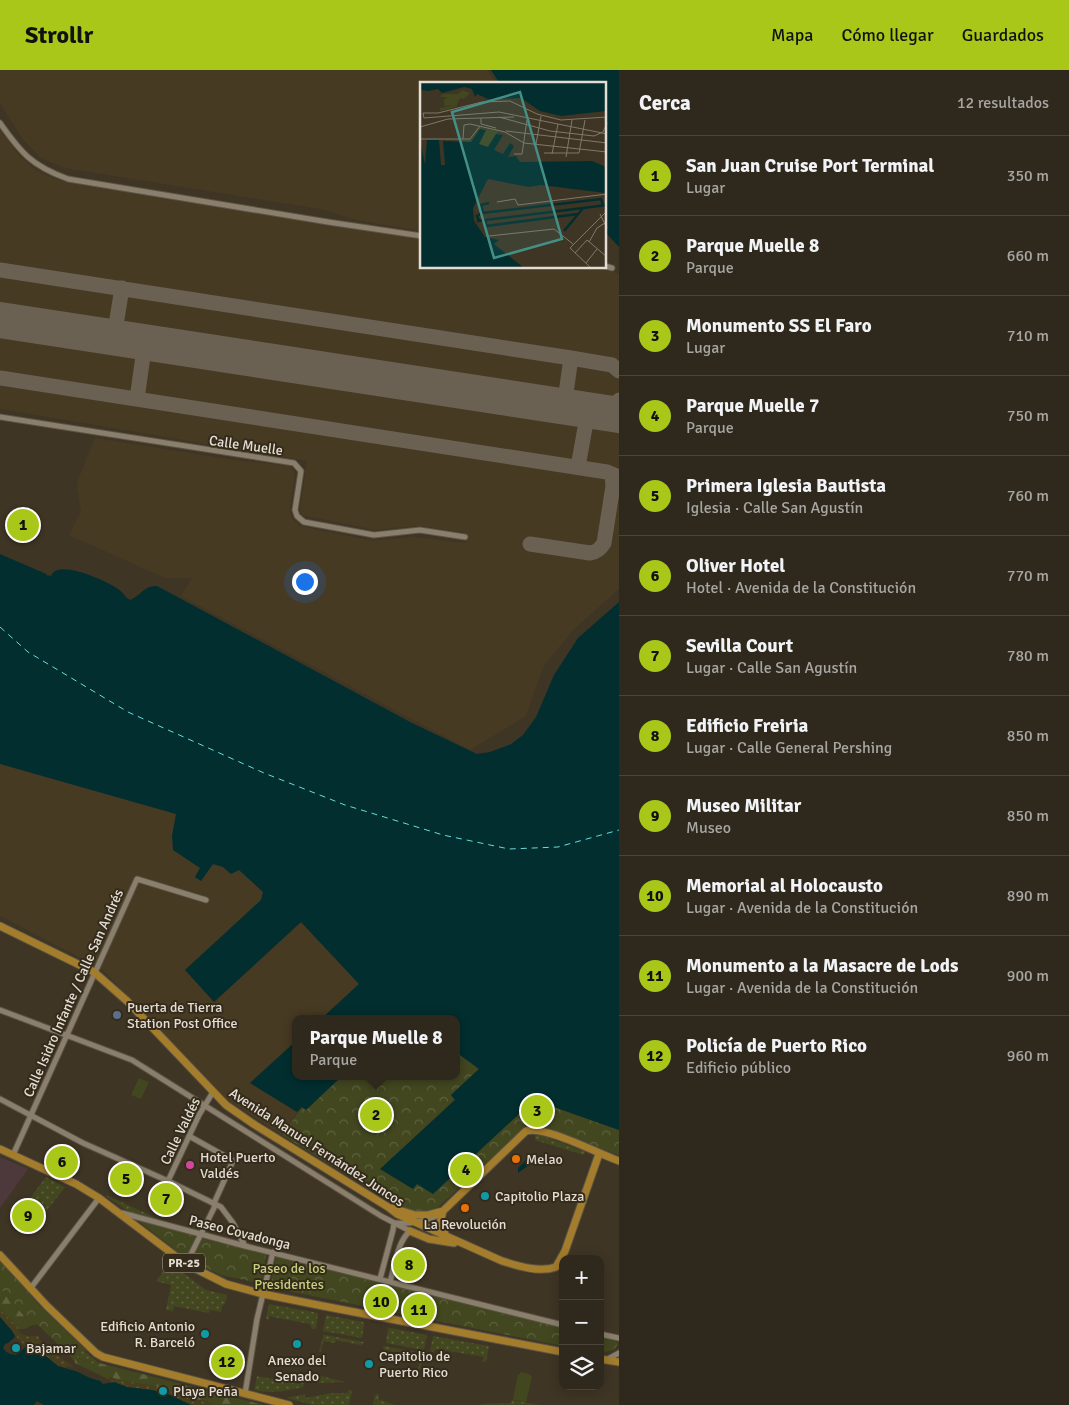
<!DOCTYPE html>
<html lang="es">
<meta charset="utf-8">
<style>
:root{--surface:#2f281c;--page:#373025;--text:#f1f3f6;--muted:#a7a6a3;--line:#4a443b;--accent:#a9c719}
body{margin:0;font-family:Signika,sans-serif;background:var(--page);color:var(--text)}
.controls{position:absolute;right:15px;bottom:15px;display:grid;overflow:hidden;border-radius:10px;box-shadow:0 2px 12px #0003}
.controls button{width:45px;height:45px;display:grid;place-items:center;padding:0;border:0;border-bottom:1px solid var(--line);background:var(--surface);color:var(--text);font:25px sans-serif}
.you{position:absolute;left:304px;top:511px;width:18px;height:18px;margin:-12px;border:4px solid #fff;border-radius:50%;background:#1a73e8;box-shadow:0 0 0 8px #1a73e833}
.badge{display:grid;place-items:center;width:32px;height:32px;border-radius:50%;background:var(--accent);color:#111;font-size:16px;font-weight:700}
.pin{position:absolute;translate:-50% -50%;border:2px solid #fff;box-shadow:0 1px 5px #0006}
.popup{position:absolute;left:292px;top:945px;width:168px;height:65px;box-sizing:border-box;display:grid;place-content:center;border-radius:10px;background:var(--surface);filter:drop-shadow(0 1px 4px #0005);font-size:16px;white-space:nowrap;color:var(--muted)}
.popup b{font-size:19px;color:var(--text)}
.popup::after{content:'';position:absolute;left:50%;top:100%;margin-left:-10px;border:10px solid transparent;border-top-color:var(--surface)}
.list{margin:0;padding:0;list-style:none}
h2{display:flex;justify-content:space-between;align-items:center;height:65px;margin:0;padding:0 20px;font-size:21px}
h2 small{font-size:16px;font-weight:400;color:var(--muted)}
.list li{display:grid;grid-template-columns:32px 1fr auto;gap:15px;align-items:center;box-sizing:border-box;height:80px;padding:0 20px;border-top:1px solid var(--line)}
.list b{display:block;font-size:19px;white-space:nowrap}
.list p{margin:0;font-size:16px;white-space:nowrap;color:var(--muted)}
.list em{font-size:16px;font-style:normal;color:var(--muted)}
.icon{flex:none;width:28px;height:28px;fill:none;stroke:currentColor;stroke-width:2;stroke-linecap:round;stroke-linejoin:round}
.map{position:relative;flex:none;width:619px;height:1335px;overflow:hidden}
header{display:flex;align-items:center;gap:30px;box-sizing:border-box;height:70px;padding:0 25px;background:var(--accent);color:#111}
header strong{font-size:24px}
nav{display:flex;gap:28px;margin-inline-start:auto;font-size:18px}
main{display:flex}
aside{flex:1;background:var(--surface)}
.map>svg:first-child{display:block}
</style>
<header>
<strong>Strollr</strong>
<nav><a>Mapa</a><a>Cómo llegar</a><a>Guardados</a></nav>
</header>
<main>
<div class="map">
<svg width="619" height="1335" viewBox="0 0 619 1335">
<defs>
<pattern id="grass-dots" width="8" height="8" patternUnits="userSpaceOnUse" patternTransform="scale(1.25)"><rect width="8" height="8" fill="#424720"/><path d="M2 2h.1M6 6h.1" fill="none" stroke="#5d6140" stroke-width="1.8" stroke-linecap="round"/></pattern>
<pattern id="forest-firs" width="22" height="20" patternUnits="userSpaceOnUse" patternTransform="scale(1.25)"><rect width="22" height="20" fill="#424720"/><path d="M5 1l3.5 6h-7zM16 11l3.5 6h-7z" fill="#5d6140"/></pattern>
<pattern id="sand-dots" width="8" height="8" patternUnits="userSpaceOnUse" patternTransform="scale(1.25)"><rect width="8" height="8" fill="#473e1e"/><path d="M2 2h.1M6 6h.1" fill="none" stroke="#61593e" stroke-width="1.8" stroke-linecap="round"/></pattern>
<pattern id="park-crowns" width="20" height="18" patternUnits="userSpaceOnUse" patternTransform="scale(1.25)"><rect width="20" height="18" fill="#424720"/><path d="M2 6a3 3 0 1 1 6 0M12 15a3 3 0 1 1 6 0" fill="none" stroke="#5d6140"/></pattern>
</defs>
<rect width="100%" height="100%" fill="#3f3525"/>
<path fill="#473a23" d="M0,0H487L496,14H422L421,161L357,150L320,139L65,98L41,88L22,68L0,33Z
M0,60L19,85L33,98L46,105L61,111L421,168L422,198H601L619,204V519L573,560L543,597L526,646L470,680L181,526L192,508H165L69,465L81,441L77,418L78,410L95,368L235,390L290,396L295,402L290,439L292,449L300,456L373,471L413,467L465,473L467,463L422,456L392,458L375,460L302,445L300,440L307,391L0,339Z
M0,693L177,744L172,765L201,798L195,807L213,794L223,797L231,804L239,800L263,822L262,829L215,931L301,852L359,914L321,949H296V971L250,1013L297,1042L282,1065L226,1029L102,899L0,846Z"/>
<path fill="#4d383c" d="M0,1087L28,1099L0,1138Z"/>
<path fill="url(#grass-dots)" d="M535,1063L580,1080H586L584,1085L535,1070Z
M46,1107L65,1117L44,1144L27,1132Z
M106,1126V1125L163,1151L129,1142Z
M170,1193L206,1220L227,1225L225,1234L222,1236L221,1242L210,1240L209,1243L174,1236L173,1241L166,1240L171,1215L156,1211Z
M269,1234L318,1243L316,1259H312L310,1254L268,1246L269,1250L266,1249Z
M326,1245L363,1252L364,1254L362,1268L323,1261Z
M390,1258L427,1265L424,1280L386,1273L388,1259Z
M324,1264L325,1265L364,1272L361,1275L336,1270L335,1273L323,1271L321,1282H319Z
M433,1266L489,1276L486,1292L482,1291L484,1287L437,1279L433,1282L430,1281Z
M383,1276L422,1283L423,1285L420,1300H418L420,1290L407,1288V1284L384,1280Z
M84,1281L99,1293L93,1294L76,1287L75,1293L68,1282Z
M317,1305L345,1312L316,1313L315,1312Z
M257,1306L300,1314L302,1309L305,1310L303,1317C286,1321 272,1324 254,1320Z
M349,1319L352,1321L349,1335H313L287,1328L305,1324L306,1328L331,1323H348Z
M377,1324L379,1325L378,1329L395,1335H373L375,1325Z
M512,1330L540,1335H480L482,1334L511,1333Z"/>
<path fill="url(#forest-firs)" d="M0,1218L32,1255L25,1259H19L0,1240Z
M75,1287L93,1294L99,1293L264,1335H213L207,1331L193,1329L192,1325L186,1323L185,1325L155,1316L117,1310L112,1307L106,1308L75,1293Z"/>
<path fill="url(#sand-dots)" d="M0,1240L19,1259L20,1263L27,1266H38L43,1275L74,1297L67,1296L65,1298L58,1296L35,1277L27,1276L26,1277C16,1268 10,1257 0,1247Z
M106,1308H115L117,1310L155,1316L185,1325L186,1323L192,1325L193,1329L207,1331L213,1335H191L168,1324L152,1320L127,1317L110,1312L111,1310Z"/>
<path fill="url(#park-crowns)" d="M456,982L479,999L451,1025L455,1029L381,1099L413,1119L417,1114L515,1048L534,1030L619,1060V1085L537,1056L526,1057L437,1138C422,1146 408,1141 393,1133L282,1065L302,1037L306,1040L342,1006H456Z
M136,1149L193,1164L196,1168L188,1184L182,1185Z
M203,1169L266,1184L262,1211L260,1213L221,1205L193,1192C191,1185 198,1173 203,1169Z
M276,1187L563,1258V1276L273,1218L271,1213Z
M0,1190L40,1236L87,1281L66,1282L38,1255H32L0,1218Z
M600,1267L617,1272L618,1274L614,1280L600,1283Z"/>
<path fill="#424720" d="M139,1008L149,1012L141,1029L131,1025Z
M520,1302L529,1304L532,1307L526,1332L513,1330L518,1304L520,1305Z"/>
<path fill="#022e2f" d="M491,0H619V177L605,162V14H500Z
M0,484L45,503L48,506C51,504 54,501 58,500C73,496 106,511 118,519C123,522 125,527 130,530C141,526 144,515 157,516L412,653L477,684L490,682L511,674L523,665L536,647L554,605L578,568L619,532V1060L534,1030L433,1124L417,1114L413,1119L380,1099L455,1030L451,1025L479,999L456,982V949H408L406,947L404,949H321L359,914L301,852L214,932L185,900L261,830L263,822L239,800L231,804L223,797L213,794L201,811L195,807L200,798L173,780L172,766L176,744L0,694Z
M296,971V1006H342L306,1040L302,1037L297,1042L250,1013Z
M536,1083L537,1087L536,1090H531L529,1095L518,1103V1098L526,1090L527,1085H533Z
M0,1247L13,1262L15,1267L8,1273L5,1274L3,1278C6,1283 10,1284 16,1285L27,1276L35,1277L58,1296L78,1302L90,1308L100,1311L103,1314L114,1312L127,1317L152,1320L168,1324L191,1335H44L37,1331L34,1335H0Z"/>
<path fill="#3f3525" d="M0,482L48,503L55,498L51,506L0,484Z"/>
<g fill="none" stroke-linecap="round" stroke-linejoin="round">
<path stroke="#68ddde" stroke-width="1" stroke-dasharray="6 5" stroke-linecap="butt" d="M0,557L28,582L128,642L264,703L345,735L443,765L509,779L558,777L619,760"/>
<path stroke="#6a6152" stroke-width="15" d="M0,200L571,288L612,295L619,301
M114,267L122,218
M0,308L607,402L619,407
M137,329L145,272
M564,337L571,288
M606,343L617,334L619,330
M578,397L588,341
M530,474L590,483C597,482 600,479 604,473L613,416L612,405L607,402"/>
<path stroke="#6a6152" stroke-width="36" d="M0,250L619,345"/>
<g stroke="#5b5344" stroke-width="7">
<path id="minor" d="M0,53C21,83 32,96 68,109L328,152L422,166
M605,196L612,198
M0,347L294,393L301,401L295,440L297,446L304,452L374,465L420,460L465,467
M0,940L132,990L381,1146L410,1161C397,1172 395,1196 390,1212
M0,1029L83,1073L168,1111L221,1137L233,1153L245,1176
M13,1085L137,809L206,830
M168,1111L199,1045L213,1022
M122,1143L245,1176L563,1255
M396,1153C410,1154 430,1151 441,1143
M186,1194L214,1138L215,1131L232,1093V1090L189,1066
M380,1209L393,1160L394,1153
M30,1219L99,1128
M600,1264L619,1268
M606,1290L619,1283
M245,1324L257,1249L273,1182"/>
</g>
<g stroke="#5b5344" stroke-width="9">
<path id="major" d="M0,856L94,902L127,931L226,1035L255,1055L388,1137L397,1144L502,1191C518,1196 540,1203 556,1197L565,1181L599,1084
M0,1079L76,1114L99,1128L186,1194L226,1214L263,1224L323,1236L563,1282
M392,1138L415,1145H428L443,1141L526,1061C544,1055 599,1084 619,1091
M443,1141L440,1153L446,1166
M410,1161L429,1169L454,1173
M0,1185L47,1236L96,1283L103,1287L289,1335
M600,1289L619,1292"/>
</g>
<use href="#minor" stroke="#8a7f6c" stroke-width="5"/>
<use href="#major" stroke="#a37c2c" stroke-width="7"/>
</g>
<circle fill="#5c6f8a" stroke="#352b1b" stroke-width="2" cx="117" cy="945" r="5"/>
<g fill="#e8710a" stroke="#352b1b" stroke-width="2">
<circle cx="516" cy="1089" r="5"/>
<circle cx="465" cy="1138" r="5"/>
</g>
<circle fill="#d1479c" stroke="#352b1b" stroke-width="2" cx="190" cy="1095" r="5"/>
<g fill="#0f9aa8" stroke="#352b1b" stroke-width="2">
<circle cx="485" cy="1126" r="5"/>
<circle cx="205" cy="1264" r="5"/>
<circle cx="297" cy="1274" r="5"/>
<circle cx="16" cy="1278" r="5"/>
<circle cx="369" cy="1294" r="5"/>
<circle cx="163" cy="1321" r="5"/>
</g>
<g text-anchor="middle" stroke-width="4" stroke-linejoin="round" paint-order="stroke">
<rect fill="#352b1b" stroke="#afa89c" stroke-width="1" x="163" y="1183.5" width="42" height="19" rx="4"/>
<g font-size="12" font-weight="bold" fill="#e3ddd3">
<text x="184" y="1197">PR-25</text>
</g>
<g font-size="14" fill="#e3ddd3" stroke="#352b1b">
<text transform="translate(246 375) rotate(8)" y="5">Calle Muelle</text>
<text transform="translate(73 923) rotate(-66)" y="5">Calle Isidro Infante / Calle San Andrés</text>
<text transform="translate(180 1061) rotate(-64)" y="5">Calle Valdés</text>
<text transform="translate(317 1077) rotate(33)" y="5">Avenida Manuel Fernández Juncos</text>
<text transform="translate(240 1162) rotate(14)" y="5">Paseo Covadonga</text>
</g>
<g font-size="14" fill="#e3ddd3" stroke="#352b1b" text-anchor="start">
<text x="127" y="942">Puerta de Tierra<tspan x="127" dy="16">Station Post Office</tspan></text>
<text x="200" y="1092">Hotel Puerto<tspan x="200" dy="16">Valdés</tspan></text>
<text x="526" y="1094">Melao</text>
<text x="495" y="1131">Capitolio Plaza</text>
<text x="465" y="1159" text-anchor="middle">La Revolución</text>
<text x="195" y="1261" text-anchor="end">Edificio Antonio<tspan x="195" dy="16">R. Barceló</tspan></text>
<text x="26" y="1283">Bajamar</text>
<text x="379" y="1291">Capitolio de<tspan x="379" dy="16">Puerto Rico</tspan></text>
<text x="297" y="1295" text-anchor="middle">Anexo del<tspan x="297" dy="16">Senado</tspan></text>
<text x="173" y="1326">Playa Peña</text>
</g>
<g font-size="14" fill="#c5cf7e" stroke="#352b1b">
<text x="289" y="1203">Paseo de los<tspan x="289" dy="16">Presidentes</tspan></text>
</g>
</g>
<g transform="translate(420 12)">
<rect width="186" height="186" fill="#3f3525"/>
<path d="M42,8L50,11L44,17L40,16L36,25L20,29V26L35,23L24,24V17L28,15H20L23,12H38Z" fill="#424720"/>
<path d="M59,46L78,49L68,65L58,62L59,47L51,60L23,59L51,58Z" fill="#424720"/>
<path d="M0,1H186V29L141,34L120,29L101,16L68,17L57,12L55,15L52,7L44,5L22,11L18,7L8,9L0,8ZM60,47L66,48L59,62L68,65L76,52L83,53L74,68L83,72L90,61L94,64L88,75L96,74L100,80L172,79L186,85V111L121,103L109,105L68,97L53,126L54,139L65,155L79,158L74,162L104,186H0V59L5,83L7,58H19L21,83H25L23,59L51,60Z" fill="#022e2f"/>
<path fill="none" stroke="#022e2f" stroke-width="2.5" d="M0,104L19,146L56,186M0,113L17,110L57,89L70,87L116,92L126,96L130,104M63,132L61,123L69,121M65,138L66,144L158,132M57,139L187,123M59,139L57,134L62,131L181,117L183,123M144,149L164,125"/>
<path fill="none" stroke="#81786b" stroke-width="1" d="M79,35L130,49L174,54L183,50L187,41M187,35L141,38L117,32L90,19L62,20L18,31H3L4,36L79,30L187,52M61,36V42L76,46M0,45L28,37L94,35M86,49L187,61M0,57H50L60,44M43,57L44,43L50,42L85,50L104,61L187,70M116,62L121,34M124,71H159L165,38M94,72H102L107,38M132,72L138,42M146,75L152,38M77,120L95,117L98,123L187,112M180,132L187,146M69,154L134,147L153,162M169,160L177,146L185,141M155,171L167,158L187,175M166,181L177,167M171,186L150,166L187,129"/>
<path fill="#449087" fill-opacity="0.15" stroke="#449087" stroke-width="2.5" d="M100,10L142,157L74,176L32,30Z"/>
<rect width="186" height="186" fill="none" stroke="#e3ddd3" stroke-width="2.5"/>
</g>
</svg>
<div class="controls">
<button>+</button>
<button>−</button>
<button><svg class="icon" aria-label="layers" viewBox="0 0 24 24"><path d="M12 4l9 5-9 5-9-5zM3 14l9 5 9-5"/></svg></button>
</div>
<div class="you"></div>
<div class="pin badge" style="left:23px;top:455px">1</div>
<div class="pin badge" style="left:376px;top:1045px">2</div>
<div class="popup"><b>Parque Muelle 8</b>Parque</div>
<div class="pin badge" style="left:537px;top:1041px">3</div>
<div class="pin badge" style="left:466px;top:1100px">4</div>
<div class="pin badge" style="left:126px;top:1109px">5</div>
<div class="pin badge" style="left:62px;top:1092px">6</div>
<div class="pin badge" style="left:166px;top:1129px">7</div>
<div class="pin badge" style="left:409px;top:1195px">8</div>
<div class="pin badge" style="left:28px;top:1146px">9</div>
<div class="pin badge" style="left:381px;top:1232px">10</div>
<div class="pin badge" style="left:419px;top:1240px">11</div>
<div class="pin badge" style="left:227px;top:1292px">12</div>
</div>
<aside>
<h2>Cerca<small>12 resultados</small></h2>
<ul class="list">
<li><span class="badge">1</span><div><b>San Juan Cruise Port Terminal</b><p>Lugar</p></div><em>350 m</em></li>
<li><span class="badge">2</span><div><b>Parque Muelle 8</b><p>Parque</p></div><em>660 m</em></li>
<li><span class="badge">3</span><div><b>Monumento SS El Faro</b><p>Lugar</p></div><em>710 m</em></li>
<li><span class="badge">4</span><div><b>Parque Muelle 7</b><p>Parque</p></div><em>750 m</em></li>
<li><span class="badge">5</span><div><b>Primera Iglesia Bautista</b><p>Iglesia · Calle San Agustín</p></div><em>760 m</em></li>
<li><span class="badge">6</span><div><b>Oliver Hotel</b><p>Hotel · Avenida de la Constitución</p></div><em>770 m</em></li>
<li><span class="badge">7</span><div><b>Sevilla Court</b><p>Lugar · Calle San Agustín</p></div><em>780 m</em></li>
<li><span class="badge">8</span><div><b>Edificio Freiria</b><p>Lugar · Calle General Pershing</p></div><em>850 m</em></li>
<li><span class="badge">9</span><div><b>Museo Militar</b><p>Museo</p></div><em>850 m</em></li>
<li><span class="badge">10</span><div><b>Memorial al Holocausto</b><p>Lugar · Avenida de la Constitución</p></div><em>890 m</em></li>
<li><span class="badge">11</span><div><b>Monumento a la Masacre de Lods</b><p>Lugar · Avenida de la Constitución</p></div><em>900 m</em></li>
<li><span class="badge">12</span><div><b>Policía de Puerto Rico</b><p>Edificio público</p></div><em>960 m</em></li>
</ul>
</aside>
</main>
